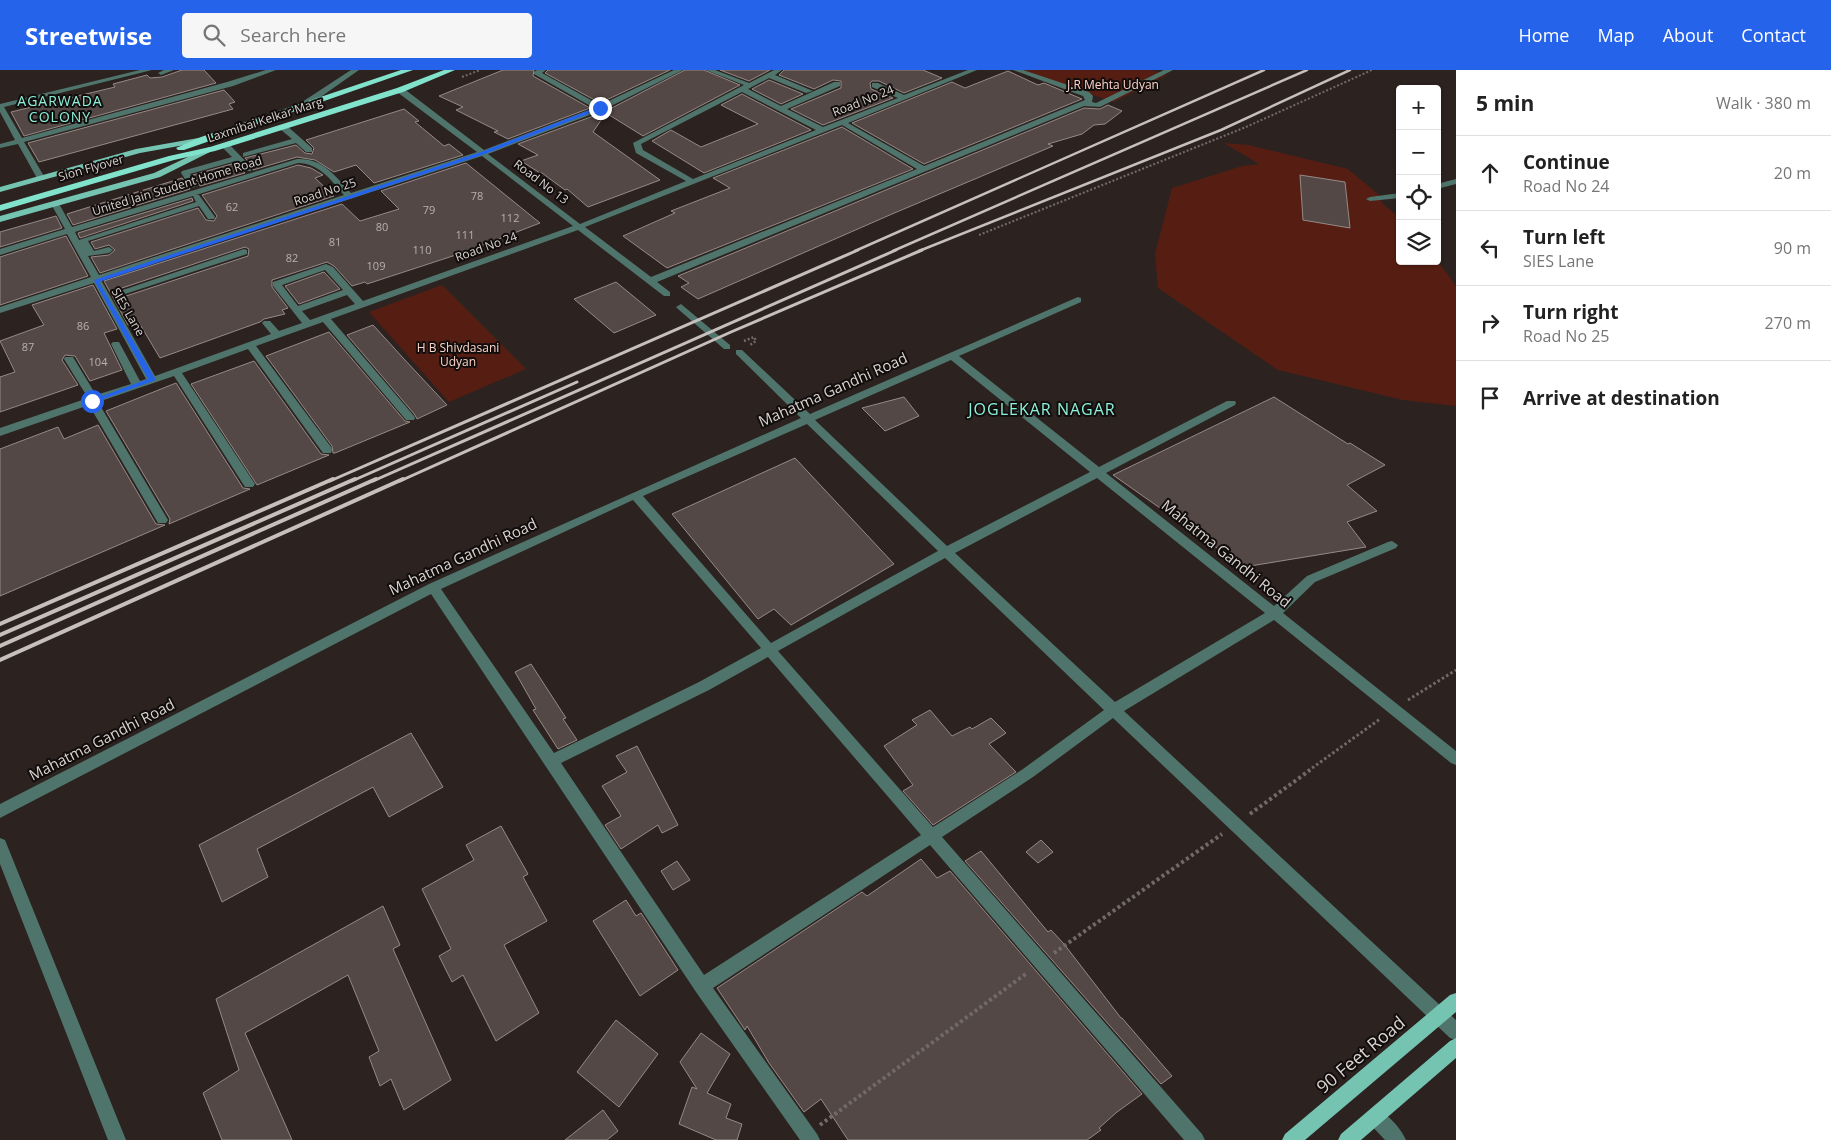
<!DOCTYPE html>
<meta charset="utf-8">
<style>
:root{--surface:#fff;--page:#f6f6f6;--text:#222;--muted:#767676;--line:#e0e0e0;--accent:#2563eb}
body{margin:0;font-family:"Open Sans",sans-serif;background:var(--page);color:var(--text)}
.controls{position:absolute;right:15px;top:15px;display:grid;overflow:hidden;border-radius:5px;box-shadow:0 1px 4px #0004}
.controls button{width:45px;height:45px;display:grid;place-items:center;padding:0;border:0;border-bottom:1px solid var(--line);background:var(--surface);color:var(--text);font:25px sans-serif}
.stop{position:absolute;width:15px;height:15px;margin:-11px;border:4px solid #2563eb;border-radius:50%;background:#fff}
.stop.end{background:#2563eb;border-color:#fff;box-shadow:0 1px 5px #0008}
.list{margin:0;padding:0;list-style:none}
h2{display:flex;justify-content:space-between;align-items:center;height:65px;margin:0;padding:0 20px;font-size:21px}
h2 small{font-size:16px;font-weight:400;color:var(--muted)}
.list li{display:grid;grid-template-columns:32px 1fr auto;gap:15px;align-items:center;box-sizing:border-box;height:75px;padding:0 20px;border-top:1px solid var(--line)}
.list b{display:block;font-size:19px;white-space:nowrap}
.list p{margin:0;font-size:16px;white-space:nowrap;color:var(--muted)}
.list em{font-size:16px;font-style:normal;color:var(--muted)}
.icon{flex:none;width:28px;height:28px;fill:none;stroke:currentColor;stroke-width:2;stroke-linecap:round;stroke-linejoin:round}
.map{position:relative;flex:none;width:1456px;height:1070px;overflow:hidden}
header{display:flex;align-items:center;gap:30px;box-sizing:border-box;height:70px;padding:0 25px;background:var(--accent);color:#fff}
header strong{font-size:24px}
nav{display:flex;gap:28px;margin-inline-start:auto;font-size:18px}
.search{width:350px;height:45px;background:var(--page);display:flex;align-items:center;gap:12px;box-sizing:border-box;padding:0 18px;border-radius:5px;color:var(--muted);font-size:19px}
main{display:flex}
aside{flex:1;background:var(--surface)}
.map>svg:first-child{display:block}
</style>
<header>
<strong>Streetwise</strong>
<div class="search"><svg class="icon" aria-label="search" viewBox="0 0 24 24"><circle cx="10" cy="10" r="6"/><path d="M15 15l6 6"/></svg>Search here</div>
<nav><a>Home</a><a>Map</a><a>About</a><a>Contact</a></nav>
</header>
<main>
<div class="map">
<svg width="1456" height="1070" viewBox="0 0 1456 1070">
<rect width="100%" height="100%" fill="#2c2220"/>
<path fill="#561e12" d="M1018,0H1151L1167,5L1114,32Z
M1224,73L1248,75L1348,99L1379,125L1382,133L1400,148V191L1437,190L1456,216V336L1403,330L1278,300L1158,218L1155,184L1172,118L1242,96L1259,94Z
M442,215L526,299L449,332L369,242Z"/>
<path fill="#534846" stroke="#968a87" fill-rule="evenodd" d="M182,0H204L216,13L24,66L11,42L115,17L113,14L147,5L150,8L162,7Z
M503,0H534L533,6L590,38L508,69L494,62L498,61L456,40L463,37L439,26Z
M548,0H670L600,33L545,3Z
M685,0H704L740,15L643,66L606,43L593,62L660,110L588,137L567,119L565,120L542,103H540L521,91L538,85L518,74L604,42Z
M720,0H770L749,11Z
M784,0H923L942,8L904,23L879,11H872L870,13L871,19L893,28L823,55L791,39L841,18V11L833,10L814,19L779,5Z
M1008,1L1038,15L1044,13L1082,29L924,94L852,53L952,12L965,18Z
M769,10L803,24L781,34L752,19Z
M224,20L235,32L229,34L233,39L39,92L28,73Z
M742,24L811,60L704,103L652,71L671,60L701,77L758,54L721,35Z
M1108,35L1122,41L1105,54L1094,55L1082,64L1048,74L1053,76L892,144L698,229L681,217L689,213L678,206L1084,38L1100,39Z
M404,39L419,51L415,52L444,76L449,74L463,85L374,113L356,95L334,102L315,90L297,87L253,100L252,96L245,88L296,75L305,83L312,84L314,78L306,70Z
M842,57L913,99L667,198L623,166L675,143L671,141L730,118L713,108Z
M235,93L245,103L200,116L193,105Z
M466,93L540,153L465,182L367,214L365,212L352,216L334,196L327,192L272,210V217L288,238L282,240L285,244L264,249L260,252L160,288L138,251L128,255L104,211L342,134L360,151L399,139L381,121ZM245,177L249,179L248,186L123,227L115,222L116,220Z
M298,95L311,98L323,105L315,108L334,126L100,203L91,187L109,185L115,180L109,175L95,179L91,172L198,138L206,150L214,151L217,146L202,125Z
M1300,105L1345,112L1350,158L1303,150Z
M182,108L190,119L73,155L67,144Z
M192,128L193,131L80,168L78,163Z
M56,146L62,158L0,177V162Z
M66,166L88,206L0,235V187Z
M324,202L340,219L299,234L285,216Z
M616,212L656,245L614,263L574,229Z
M93,215L117,259L104,263L122,300L90,311L75,286L65,285L62,290L78,315L0,342V307L15,302L0,271L44,255L32,235Z
M373,255L404,289L447,335L417,349L415,345L347,265Z
M329,262L405,351L410,352L335,383H333L332,376L266,286Z
M254,291L321,384L329,385L257,415L191,314Z
M176,313L243,418L250,419L169,454L170,449L106,341Z
M904,327L919,346L885,361L862,338Z
M1274,327L1348,374L1350,373L1385,395L1347,415L1377,441L1347,452L1366,477L1244,497L1113,405Z
M98,355L156,454L165,455L0,526V379L58,357L64,369Z
M795,388L894,494L791,555L774,539L758,549L672,444Z
M531,594L566,648L563,649L577,670L558,679L533,640L536,639L515,602Z
M930,640L952,666L970,657L972,659L991,648L1006,663L989,674L1016,702L933,755L903,721L913,715L884,676L917,655L912,650Z
M411,663L443,717L389,747L373,717L257,779L268,807L222,832L199,775Z
M637,676L678,755L662,763L658,755L621,779L605,755L621,746L602,716L627,702L616,686Z
M501,756L528,804L523,807L547,851L504,875L539,943L496,971L463,905L452,912L439,886L451,879L422,819L474,790L466,775Z
M1041,770L1053,782L1038,793L1026,782Z
M981,781L1048,862L1051,860L1064,874L1121,948H1122L1172,1006L1161,1014L965,791Z
M921,789L937,808L950,801L1142,1024L1117,1042L1099,1058L1101,1060L1087,1070H848L821,1029L804,1042L769,993L747,956L745,960L717,918L862,822L867,826Z
M677,791L690,810L673,820L661,801Z
M626,830L636,846L641,843L678,900L640,926L593,851Z
M383,836L400,875L393,879L451,1010L404,1040L391,1009L380,1016L369,987L379,981L348,905L245,963L292,1070H222L203,1023L239,1000L216,929Z
M616,950L658,984L619,1037L577,1002Z
M701,963L730,984L707,1023L731,1034L726,1048L742,1054L737,1070H716L679,1054L692,1017L697,1019L680,992Z
M603,1040L618,1061L607,1070H565Z"/>
<g fill="none" stroke-linecap="round" stroke-linejoin="round">
<path stroke="#726a68" stroke-width="2" stroke-dasharray="2 2" stroke-linecap="butt" d="M462,7L480,0
M979,165L1246,57L1372,0"/>
<path stroke="#726a68" stroke-width="2.5" stroke-dasharray="2 2" stroke-linecap="butt" d="M744,271L754,267L756,271L750,275"/>
<path stroke="#726a68" stroke-width="3" stroke-dasharray="2.5 2.5" stroke-linecap="butt" d="M1408,630L1456,600
M1308,701L1380,649"/>
<path stroke="#726a68" stroke-width="4" stroke-dasharray="3 3" stroke-linecap="butt" d="M1250,744L1310,700
M1054,883L1222,764
M820,1055L1027,903"/>
<path fill="#4f746b" fill-rule="evenodd" d="M140,0H152L4,37L22,68L227,12L266,0H276L233,16L24,72L45,108L44,110H38L18,74L0,78V74L15,70L0,42V34Z
M164,0H174L161,5L158,3Z
M351,0H359L305,38H299V34Z
M537,0H546L542,3L600,35L674,0H683L603,40L488,84L580,154L686,111L636,83L633,73L744,15L706,0H715L749,13L774,0H782L775,5L813,21L806,23L769,8L748,19L781,36L834,12H840V16L787,39L823,57L898,28L872,17V13H878L904,25L968,0H977L848,53L924,96L1085,30L1083,26L1013,0H1023L1089,22L1093,26L1092,32L1096,33L1164,0H1173L1100,37L1084,36L657,212L670,222V226H664L578,160L331,249L414,346L415,348L414,350H406L323,252L256,276L331,377L332,380L331,383H323L248,279L182,303L253,411L255,414L253,417H245L174,306L98,332L168,450L166,453H158L89,335L0,366V358L88,328L64,289L65,287H73L96,325L131,314L111,274L113,272H119L140,311L146,309L94,213L0,243V237L91,207L67,164L0,185V179L65,159L51,134L52,132H58L72,157L297,89C323,88 335,106 351,123L477,82L397,22V18H403L484,80L594,38L534,4V2ZM742,22L816,60L693,109L643,80L641,74ZM842,55L917,99L651,207L585,157ZM482,86L573,156L363,231L333,197L326,194L273,212V216L302,253L279,261L270,251H264L262,253L271,264L155,306L101,210ZM298,93C319,93 331,110 344,125L99,205L88,186L109,183L113,180L109,177L94,181L88,171L199,136L208,149H214L215,147L199,125H196ZM193,126L196,132L79,170L75,162ZM325,200L343,220L298,236L282,215ZM347,225L355,234L310,250L302,241Z
M280,55H286L312,78V82H306L296,73L243,87V83L292,69L280,59Z
M222,73H228L251,97V101H245L236,91L190,104L198,116L191,118L181,103L182,101L232,87L222,77Z
M1456,109V114L1437,119V114Z
M1400,123V128L1370,131L1366,129L1370,127Z
M244,179L247,180V184L125,224L122,225L117,222Z
M1078,227L1081,228V232L959,286L1099,397L1227,331H1235L1236,333L1235,335L1106,403L1274,536L1307,506L1388,472L1392,471L1398,475L1396,478L1315,512L1283,543L1456,681V695L1451,693L1274,550L1124,641L1456,950V970L1450,968L1113,648L1033,707L942,767L1202,1064L1205,1070H1184L930,775L713,918L817,1064L820,1070H800L696,922L431,524L0,748V734L429,514L801,348L736,284V280H742L810,344ZM951,290L1090,402L947,476L815,350ZM807,354L938,481L771,573L643,426ZM1097,408L1265,543L1115,632L955,483ZM633,430L761,578L699,612L554,683L441,519ZM945,488L1104,640L1023,699L933,757L778,581ZM768,587L921,765L704,905L561,693L709,620Z
M681,234L730,275V279H724L678,239L676,237Z
M0,768L5,770L7,775L126,1070H108L0,794Z
M1375,1038C1387,1043 1401,1058 1406,1070H1385L1369,1053L1366,1047L1369,1041Z"/>
<path fill="#74c4b1" fill-rule="evenodd" d="M204,67H207V71L140,83L0,122V117L136,79Z
M209,77L216,79L160,107L0,152V146L154,103Z
M1456,923V942L1305,1070H1282L1285,1064L1450,925Z
M1456,968V988L1361,1070H1338L1341,1064L1450,971Z"/>
<path fill="#82e3cd" fill-rule="evenodd" d="M401,0H413L184,80H178L176,78L201,67Z
M444,0H455L403,22L215,81L174,90L0,141V135L169,86L210,77L397,18Z"/>
<path stroke="#c6bfbd" stroke-width="2.5" d="M855,181L1264,0
M893,181L1307,0
M919,181L1221,60L1350,0"/>
<path stroke="#c6bfbd" stroke-width="3" d="M330,411L858,180
M352,411L577,312
M373,411L896,180
M400,411L731,262L922,180"/>
<path stroke="#c6bfbd" stroke-width="4" d="M0,554L333,409
M0,565L355,409
M0,576L376,409
M0,590L403,409"/>
</g>
<path fill="#2563eb" d="M600,36L601,39L485,84L99,212L156,310L95,332L89,331L148,309L94,210L481,82Z"/>
<g text-anchor="middle" stroke-width="4" stroke-linejoin="round" paint-order="stroke">
<g font-size="11" fill="#b8b0ae">
<text x="477" y="130">78</text>
<text x="232" y="141">62</text>
<text x="429" y="144">79</text>
<text x="510" y="152">112</text>
<text x="382" y="161">80</text>
<text x="465" y="169">111</text>
<text x="335" y="176">81</text>
<text x="422" y="184">110</text>
<text x="292" y="192">82</text>
<text x="376" y="200">109</text>
<text x="83" y="260">86</text>
<text x="28" y="281">87</text>
<text x="98" y="296">104</text>
</g>
<g font-size="12" fill="#fdd2c7" stroke="#110d0c">
<text x="1113" y="19">J.R Mehta Udyan</text>
<text x="458" y="282">H B Shivdasani<tspan x="458" dy="14">Udyan</tspan></text>
</g>
<g font-size="12" fill="#d9d3d1" stroke="#110d0c">
<text transform="translate(863 31) rotate(-22)" y="4">Road No 24</text>
<text transform="translate(265 50) rotate(-18)" y="4">Laxmibai Kelkar Marg</text>
<text transform="translate(91 98) rotate(-16)" y="4">Sion Flyover</text>
<text transform="translate(541 112) rotate(37)" y="4">Road No 13</text>
<text transform="translate(177 116) rotate(-17)" y="4">United Jain Student Home Road</text>
<text transform="translate(325 122) rotate(-18)" y="4">Road No 25</text>
<text transform="translate(486 177) rotate(-20)" y="4">Road No 24</text>
<text transform="translate(128 242) rotate(60)" y="4">SIES Lane</text>
</g>
<g font-size="14" letter-spacing="1" fill="#8df1da" stroke="#110d0c">
<text x="60" y="36">AGARWADA<tspan x="60" dy="16">COLONY</tspan></text>
</g>
<g font-size="15" fill="#d9d3d1" stroke="#110d0c">
<text transform="translate(833 320) rotate(-24)" y="5">Mahatma Gandhi Road</text>
<text transform="translate(1226 484) rotate(39)" y="5">Mahatma Gandhi Road</text>
<text transform="translate(463 487) rotate(-25)" y="5">Mahatma Gandhi Road</text>
<text transform="translate(102 670) rotate(-27)" y="5">Mahatma Gandhi Road</text>
</g>
<g font-size="16" letter-spacing="1" fill="#8df1da" stroke="#110d0c">
<text x="1042" y="345">JOGLEKAR NAGAR</text>
</g>
<g font-size="18" fill="#d9d3d1" stroke="#110d0c">
<text transform="translate(1361 985) rotate(-40)" y="6">90 Feet Road</text>
</g>
</g>
</svg>
<div class="controls">
<button>+</button>
<button>−</button>
<button><svg class="icon" aria-label="locate" viewBox="0 0 24 24"><circle cx="12" cy="12" r="6"/><path d="M12 2v4M12 18v4M2 12h4M18 12h4"/></svg></button>
<button><svg class="icon" aria-label="layers" viewBox="0 0 24 24"><path d="M12 4l9 5-9 5-9-5zM3 14l9 5 9-5"/></svg></button>
</div>
<div class="stop" style="left:92px;top:331px"></div>
<div class="stop end" style="left:600px;top:38px"></div>
</div>
<aside>
<h2>5 min<small>Walk · 380 m</small></h2>
<ul class="list">
<li><svg class="icon" aria-label="ahead" viewBox="0 0 24 24"><path d="M12 20V5M6 11l6-6 6 6"/></svg><div><b>Continue</b><p>Road No 24</p></div><em>20 m</em></li>
<li><svg class="icon" aria-label="left" viewBox="0 0 24 24"><path d="M17 20v-9H6M10 6l-5 5 5 5"/></svg><div><b>Turn left</b><p>SIES Lane</p></div><em>90 m</em></li>
<li><svg class="icon" aria-label="right" viewBox="0 0 24 24"><path d="M7 20v-9h11M14 6l5 5-5 5"/></svg><div><b>Turn right</b><p>Road No 25</p></div><em>270 m</em></li>
<li><svg class="icon" aria-label="arrive" viewBox="0 0 24 24"><path d="M6 21V4h12l-3 4 3 4H6"/></svg><div><b>Arrive at destination</b></div></li>
</ul>
</aside>
</main>
